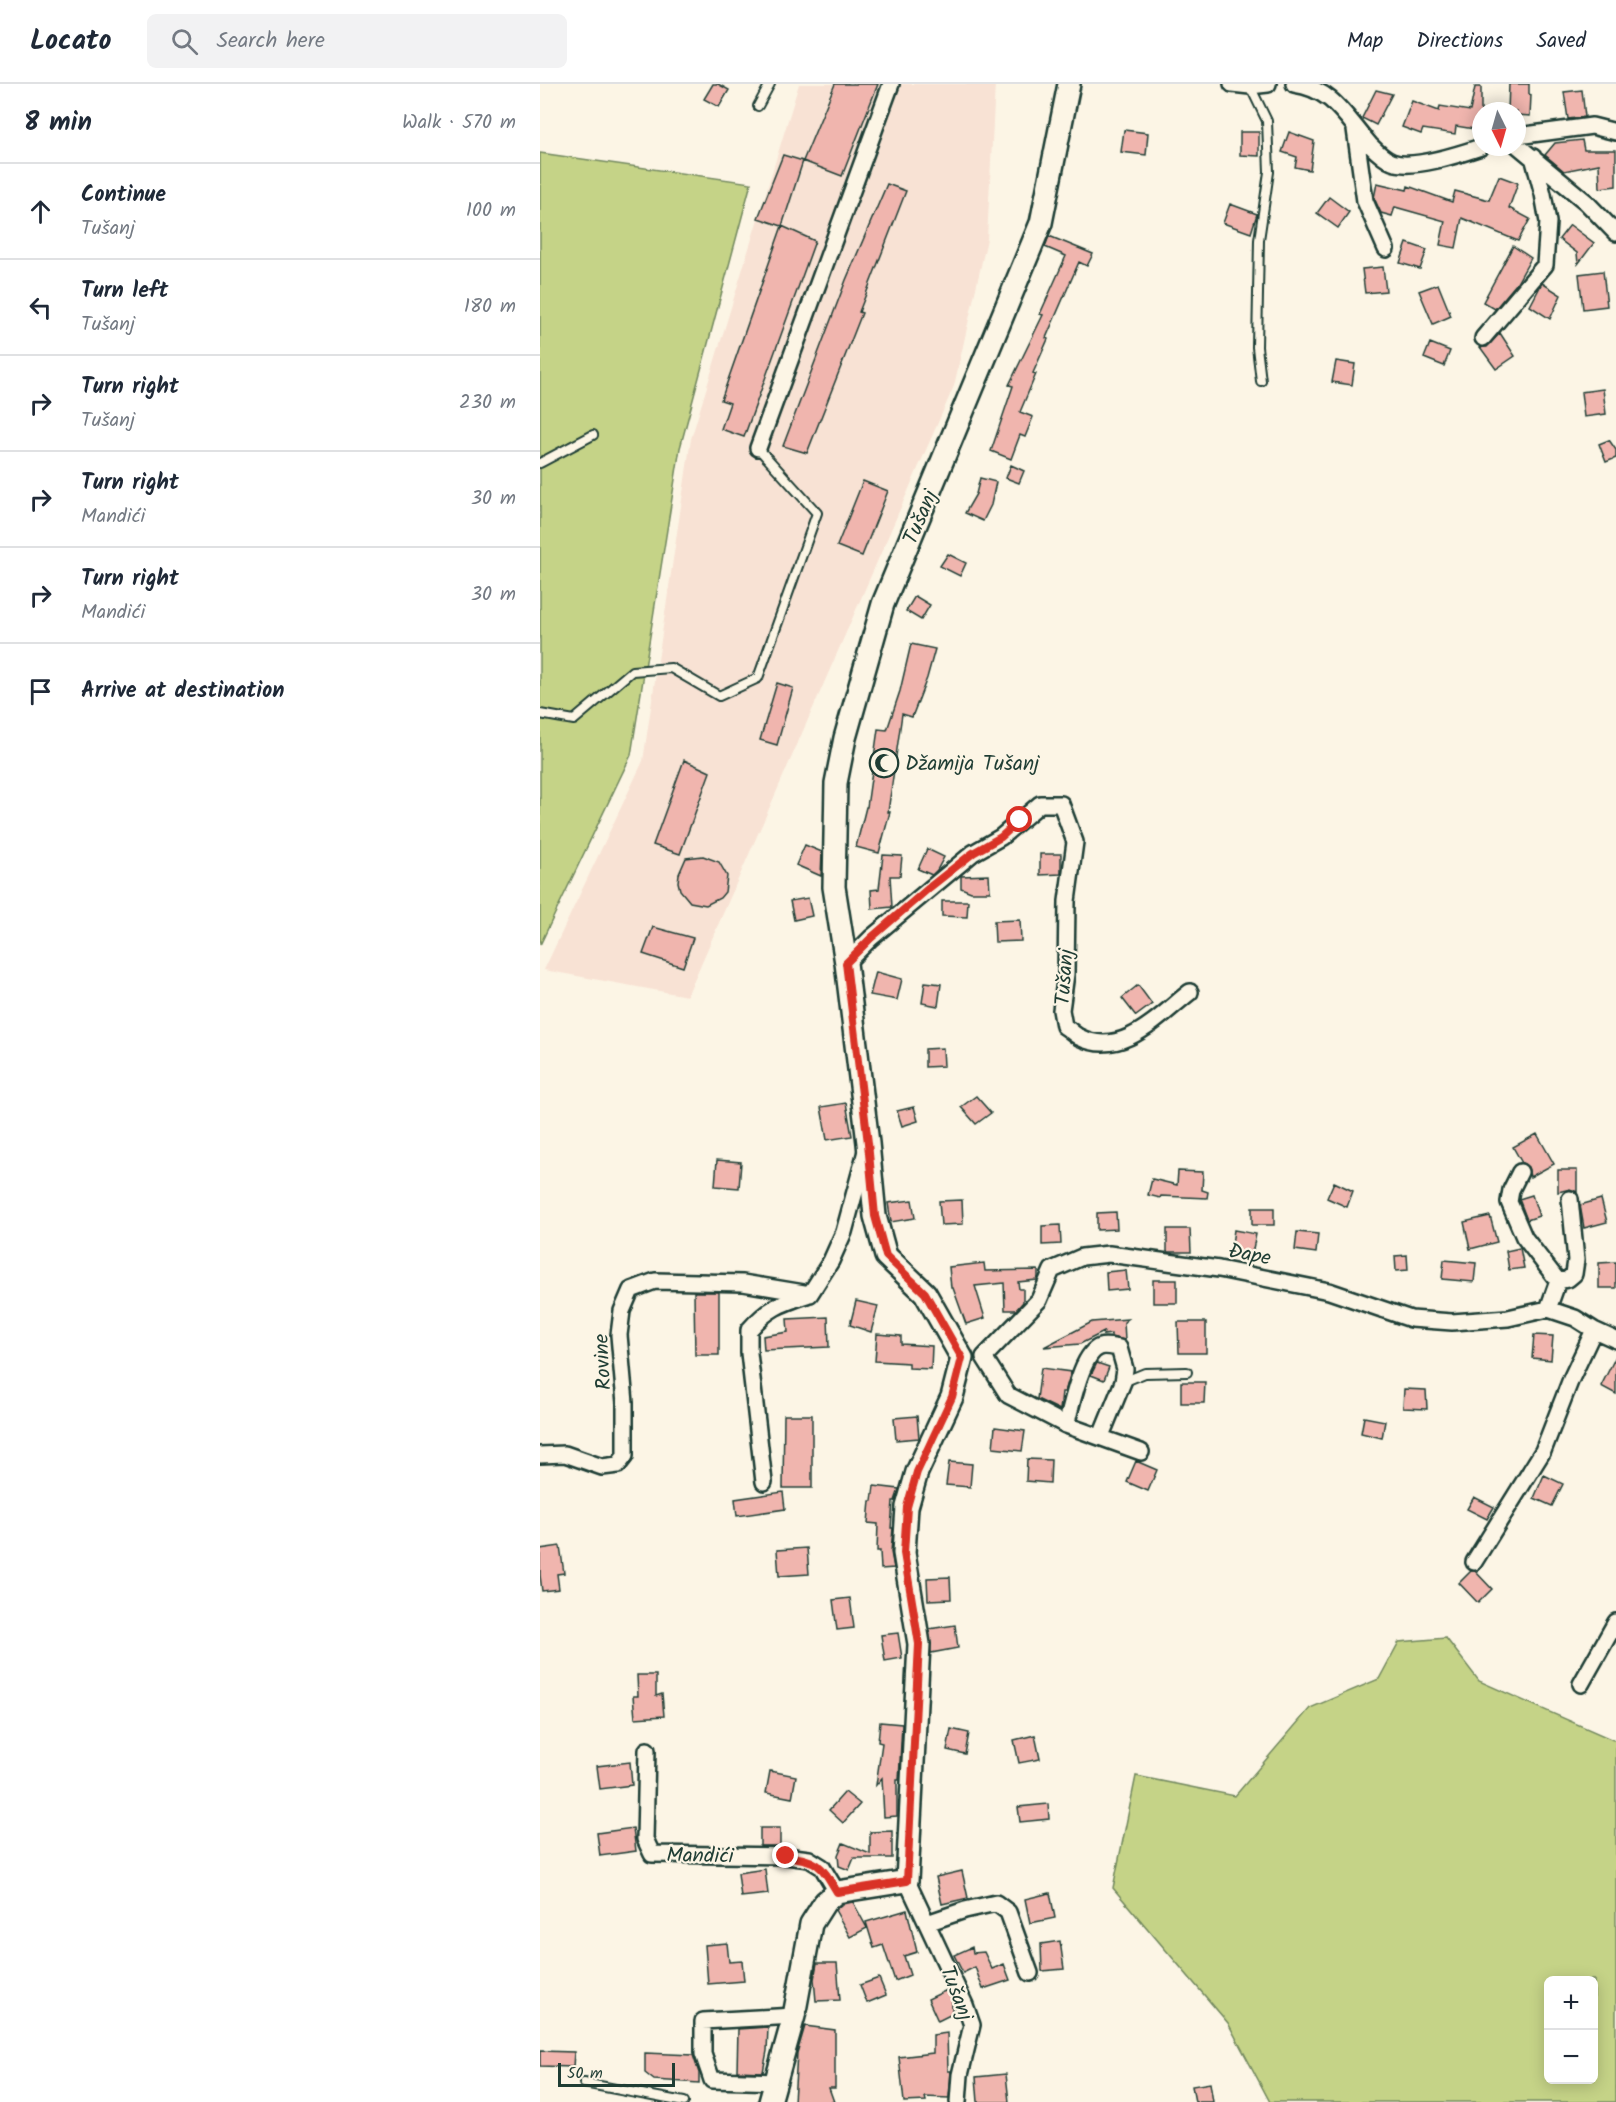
<!DOCTYPE html>
<meta charset="utf-8">
<style>
:root{--surface:#fff;--page:#f2f2f3;--text:#1f2937;--muted:#747a83;--line:#e0e1e3}
body{margin:0;font-family:Kalam,sans-serif;background:var(--page);color:var(--text)}
.controls{position:absolute;right:18px;bottom:18px;display:grid;overflow:hidden;border-radius:9px;box-shadow:0 3px 15px #0003}
.controls button{width:54px;height:54px;display:grid;place-items:center;padding:0;border:0;border-bottom:2px solid var(--line);background:var(--surface);color:var(--text);font:30px sans-serif}
.compass{position:absolute;left:932px;top:18px;width:54px;height:54px;border-radius:50%;background:var(--surface);box-shadow:0 3px 15px #0003;rotate:175deg}
.scale{position:absolute;left:18px;bottom:15px;width:117px;box-sizing:border-box;padding-left:6px;border:3px solid #1f3d34;border-top:0;font-size:16px;line-height:21px;white-space:nowrap;color:#1f3d34;-webkit-text-stroke:4px #fcf5e5;paint-order:stroke}
.stop{position:absolute;width:18px;height:18px;margin:-14px;border:4px solid #d93025;border-radius:50%;background:#fff}
.stop.end{background:#d93025;border-color:#fff;box-shadow:0 2px 6px #0008}
.list{margin:0;padding:0;list-style:none}
h2{display:flex;justify-content:space-between;align-items:center;height:78px;margin:0;padding:0 24px;font-size:26px}
h2 small{font-size:20px;font-weight:400;color:var(--muted)}
.list li{display:grid;grid-template-columns:39px 1fr auto;gap:18px;align-items:center;box-sizing:border-box;height:96px;padding:0 24px;border-top:2px solid var(--line)}
.list b{display:block;font-size:22px;white-space:nowrap}
.list p{margin:0;font-size:20px;white-space:nowrap;color:var(--muted)}
.list em{font-size:20px;font-style:normal;color:var(--muted)}
.icon{flex:none;width:33px;height:33px;fill:none;stroke:currentColor;stroke-width:2;stroke-linecap:round;stroke-linejoin:round}
.map{position:relative;flex:none;width:1076px;height:2018px;overflow:hidden}
header{display:flex;align-items:center;gap:36px;box-sizing:border-box;height:84px;padding:0 30px;background:var(--surface);border-bottom:2px solid var(--line)}
header strong{font-size:28px}
nav{display:flex;gap:33px;margin-inline-start:auto;font-size:21px}
.search{width:420px;height:54px;background:var(--page);display:flex;align-items:center;gap:15px;box-sizing:border-box;padding:0 21px;border-radius:9px;color:var(--muted);font-size:22px}
main{display:flex}
aside{flex:1;background:var(--surface)}
.map>svg:first-child{display:block}
</style>
<header>
<strong>Locato</strong>
<div class="search"><svg class="icon" aria-label="search" viewBox="0 0 24 24"><circle cx="10" cy="10" r="6"/><path d="M15 15l6 6"/></svg>Search here</div>
<nav><a>Map</a><a>Directions</a><a>Saved</a></nav>
</header>
<main>
<aside>
<h2>8 min<small>Walk · 570 m</small></h2>
<ul class="list">
<li><svg class="icon" aria-label="ahead" viewBox="0 0 24 24"><path d="M12 20V5M6 11l6-6 6 6"/></svg><div><b>Continue</b><p>Tušanj</p></div><em>100 m</em></li>
<li><svg class="icon" aria-label="left" viewBox="0 0 24 24"><path d="M17 20v-9H6M10 6l-5 5 5 5"/></svg><div><b>Turn left</b><p>Tušanj</p></div><em>180 m</em></li>
<li><svg class="icon" aria-label="right" viewBox="0 0 24 24"><path d="M7 20v-9h11M14 6l5 5-5 5"/></svg><div><b>Turn right</b><p>Tušanj</p></div><em>230 m</em></li>
<li><svg class="icon" aria-label="right" viewBox="0 0 24 24"><path d="M7 20v-9h11M14 6l5 5-5 5"/></svg><div><b>Turn right</b><p>Mandići</p></div><em>30 m</em></li>
<li><svg class="icon" aria-label="right" viewBox="0 0 24 24"><path d="M7 20v-9h11M14 6l5 5-5 5"/></svg><div><b>Turn right</b><p>Mandići</p></div><em>30 m</em></li>
<li><svg class="icon" aria-label="arrive" viewBox="0 0 24 24"><path d="M6 21V4h12l-3 4 3 4H6"/></svg><div><b>Arrive at destination</b></div></li>
</ul>
</aside>
<div class="map">
<svg width="1076" height="2018" viewBox="0 0 1076 2018">
<rect width="100%" height="100%" fill="#fcf5e5"/>
<filter id="ink" filterUnits="userSpaceOnUse"><feTurbulence type="fractalNoise" baseFrequency=".0167" numOctaves="2"/><feDisplacementMap in="SourceGraphic" scale="12" xChannelSelector="R" yChannelSelector="G"/><feConvolveMatrix kernelMatrix="1 2 1 2 8 2 1 2 1" color-interpolation-filters="sRGB"/></filter>
<g filter="url(#ink)">
<path fill="#f8e2d4" d="M259,0H455L447,155L414,302L147,912L4,886L103,677L151,355Z"/>
<path fill="#c5d387" stroke="#72885e" stroke-width="1.5" fill-rule="evenodd" d="M0,69L211,99L140,364L91,671L0,861Z
M906,1554L939,1597L1073,1656L1076,1655V2018H730L688,1939L573,1804L596,1692L695,1712L770,1624L839,1595L859,1558ZM1054,1896V1996H1008V1896Z"/>
<path fill="#f0b5ae" stroke="#1f3d34" stroke-width="1.5" d="M173,0H178L189,6L179,23L164,15Z
M295,0H338L302,92L263,77Z
M969,0H989V10L991,11L990,32L977,31V27H968Z
M935,3H941V46L916,42L915,50L883,45L881,50L862,43L872,17L899,27L900,22L930,27Z
M836,6L852,10L836,41L822,34Z
M1042,6L1045,33L1028,35L1024,8Z
M584,46L608,49L606,71L581,68Z
M700,48H719V72L700,71Z
M749,48L774,57L770,86L755,83L757,73L742,68Z
M1042,56L1044,66H1076V102L1060,104L1059,80L1024,87L1005,71L1015,59Z
M243,71L263,77L242,142L218,134Z
M959,92L978,99L969,124L990,135L978,157L922,134L916,164L900,161L905,137L855,123L852,132L841,129L834,114L837,99L867,106L868,102L912,118L915,107L949,116Z
M347,100L366,107L319,228L322,229L267,369L243,362L306,196Z
M789,113L809,128L798,144L777,129Z
M690,120L717,130L711,149L683,139Z
M1030,141L1054,159L1038,180L1037,169L1019,155Z
M242,142L275,157L204,353L181,345L190,319L181,316Z
M509,152L553,170L547,182L539,178L506,254L508,255L493,289L496,290L480,328L493,333L485,353L480,351L471,375L451,367L473,302L469,301L503,231L500,230L526,172L505,163Z
M867,159L887,166L880,185L860,179Z
M973,162L991,174L977,199L955,225L943,218Z
M843,183L846,207L825,209L822,185Z
M1063,187L1067,222L1043,225L1039,190Z
M1002,199L1021,211L1010,235L990,222Z
M898,200L911,232L893,240L879,207Z
M960,249L975,272L956,285L940,263H947Z
M890,259L910,267L904,282L884,274Z
M796,277L815,280L812,301L792,298Z
M1063,305L1066,330L1044,333L1041,308Z
M1069,356L1076,366V374L1066,378L1059,360Z
M471,381L484,387L479,399L466,394Z
M440,394L456,398L451,421L443,437L425,429L436,410Z
M323,397L348,407L322,472L297,462Z
M408,470L426,479L420,492L400,482Z
M375,512L390,521L381,536L366,527Z
M371,560L395,565L387,594L372,633L362,630L348,728H350L339,769L316,763L326,723H327L338,645L347,646L360,607Z
M237,599L253,604L237,661L220,656Z
M144,676L170,688L140,770L113,761Z
M265,761L282,768L281,792L256,781Z
M387,765L404,773L397,786L392,791L378,785Z
M500,770H521V790L500,791Z
M343,771L362,772L360,792H350L352,823L332,825L331,806L339,805Z
M163,772L179,778L187,792L185,808L180,814L166,821L150,818L140,806L138,798L139,790L146,774Z
M449,791L450,808H431L421,804V792Z
M268,814L272,832L254,836L250,817Z
M402,817H428L427,833L402,832Z
M480,836L481,857L455,858L454,837Z
M113,843L153,854L143,883L103,870Z
M336,888L362,895L357,916L330,911Z
M385,898L401,900L398,922L382,919Z
M598,901L612,920L596,932L582,914Z
M403,964L404,982L385,983V965Z
M436,1012L451,1029L436,1040L421,1023Z
M306,1019L312,1052L287,1056L281,1023Z
M374,1023L378,1037L362,1042L357,1027Z
M997,1050L1014,1080L990,1093L988,1083L982,1079L973,1063Z
M177,1076L201,1078L199,1104L175,1102Z
M1018,1086H1037V1108L1030,1105L1018,1108Z
M638,1087L663,1088L662,1106L668,1108L667,1114L621,1112L620,1114L608,1111L612,1095L637,1101Z
M794,1098L813,1107L807,1123L787,1114Z
M992,1111L999,1132L987,1136L979,1115Z
M1061,1115L1067,1138L1044,1144L1040,1121Z
M372,1116L375,1134L351,1138L348,1119Z
M422,1116L423,1140L401,1141L399,1117Z
M712,1124H734V1141H712Z
M576,1128L577,1145L557,1146V1129Z
M950,1132L957,1158L930,1165L924,1138Z
M520,1141L521,1160L502,1161V1142Z
M627,1145H650L651,1168H627Z
M694,1146L716,1150L712,1170L691,1167Z
M757,1148L778,1150L776,1169L755,1166Z
M980,1164L984,1184L969,1186L966,1167Z
M867,1171L868,1186L856,1187L855,1172Z
M904,1176L936,1179L934,1198L902,1195Z
M1076,1178V1204H1059V1179Z
M444,1179L445,1187L498,1186V1193L497,1196L478,1198L479,1205H483V1218L476,1226H465L464,1199L435,1202L445,1234L426,1240L413,1204H411L409,1183Z
M586,1186L588,1205L567,1207L566,1188Z
M613,1196H637V1219H613Z
M154,1208H179V1271H155Z
M316,1217L338,1222L331,1248L310,1241Z
M288,1233L289,1263L224,1266L223,1252L248,1248L247,1235Z
M588,1235L584,1238L585,1256L571,1253V1250L563,1251L564,1248L540,1260L504,1263L552,1238Z
M638,1238H666V1269H639Z
M337,1250L361,1252V1260L392,1262L391,1285L369,1284V1279L335,1277Z
M994,1251L1013,1252L1011,1276L992,1274Z
M1076,1272V1310L1061,1302Z
M557,1279L569,1283L564,1296L551,1291Z
M501,1284L531,1288L525,1308H522L520,1326L497,1315Z
M641,1298H665L664,1319H641Z
M864,1305L886,1306L887,1325L863,1324Z
M244,1331H272V1404H243Z
M377,1332L379,1354L356,1356L354,1334Z
M824,1333L845,1337L842,1354L821,1349Z
M455,1343L485,1347L482,1367L453,1364Z
M487,1375L511,1376L510,1399L486,1397Z
M596,1377L617,1386L608,1407L587,1398Z
M409,1378L432,1380L430,1403L406,1401Z
M1004,1391L1023,1400L1012,1422L994,1414Z
M334,1402L359,1405L355,1417H353L351,1444H353L351,1468L354,1484L341,1485L340,1467H337L338,1440L328,1439L330,1417H332Z
M243,1408L245,1425L197,1432L195,1415Z
M934,1413L954,1423L947,1435L927,1425Z
M20,1462L24,1489L17,1490L19,1505L2,1507L0,1491V1465Z
M267,1464L269,1490L239,1492L237,1466Z
M931,1487H935L952,1505L938,1519L919,1499Z
M410,1493L411,1515L388,1516L387,1494Z
M310,1514L314,1544L297,1546L293,1516Z
M415,1541L418,1564L391,1569L389,1545Z
M358,1549L362,1574L345,1577L341,1551Z
M97,1591H116V1612L122,1610L124,1632L95,1634L93,1612H98Z
M340,1638L362,1640L359,1696H357V1732L344,1733L342,1694L336,1701L342,1659L338,1658Z
M411,1645L429,1649L425,1670L407,1666Z
M495,1651L500,1675L479,1679L474,1656Z
M90,1678L92,1701L60,1705L57,1682Z
M230,1687L256,1692L252,1714L226,1709Z
M305,1708L320,1720L303,1739L289,1726Z
M508,1720L509,1735L480,1738L478,1723Z
M93,1744L96,1767L60,1772L57,1749Z
M220,1744H240V1762H220Z
M352,1747V1774H314L309,1786L299,1782L298,1771L303,1759L330,1770V1748Z
M225,1785L228,1810L201,1813L198,1789Z
M422,1787L428,1814L402,1820L396,1793Z
M510,1809L515,1834L490,1839L485,1815Z
M313,1818L327,1844L310,1853L295,1826L302,1820Z
M367,1826L377,1868L364,1872L370,1891L355,1897L343,1861L334,1864L326,1838Z
M520,1857L524,1885L502,1887L501,1860Z
M187,1859L189,1878L202,1877L204,1897L168,1900L165,1861Z
M432,1863L433,1869L444,1868L452,1885L464,1880L470,1896L443,1905L435,1883L423,1889L414,1871Z
M277,1879H297L300,1916L276,1917L274,1895Z
M339,1894L346,1911L327,1919L320,1901Z
M407,1906L412,1915V1930L398,1937L388,1915Z
M265,1942L295,1946V2004H289L294,2018H254L257,1969Z
M228,1943L227,1967L223,1988L197,1987L198,1945Z
M407,1949L408,1987H411L409,2014L385,2013L386,2017L364,2018L359,1973L393,1969V1951Z
M0,1967L34,1968L33,1983L0,1982Z
M105,1969L153,1971L159,1989V1999L114,1996L105,1989Z
M466,1990L469,2018H438L436,1993Z
M670,1999L673,2018H655L652,2002Z"/>
<g fill="none" stroke-linecap="round" stroke-linejoin="round">
<g stroke="#1f3d34" stroke-width="12">
<path id="lane" d="M710,2L727,37L729,88L719,156L717,263L721,297
M218,22L230,0
M0,379L53,351
M0,630L34,636L92,587L131,584L179,612L218,594L277,429L218,364
M583,1298L605,1289L647,1288
M44,1999L144,2018"/>
</g>
<g stroke="#1f3d34" stroke-width="20">
<path id="street" d="M692,0L710,2L728,0
M754,0C793,5 806,34 830,61C836,67 844,75 852,78C873,86 920,70 941,63
M815,45L825,117L846,165
M977,52L1052,42L1076,48
M977,61L1046,118L1076,149
M943,254L1005,181L1008,138L1003,110L993,73
M218,364L351,0
M306,879L331,854L433,769L461,753L500,720H521L535,758L527,817L526,890L521,926L524,942C529,945 534,950 539,953C582,975 619,932 650,908
M980,1088L971,1106L969,1118L984,1153L1018,1197L1008,1225
M1018,1197L1028,1195L1034,1190L1036,1176L1030,1115
M444,1273L499,1216L512,1186L542,1173L569,1170L679,1185L789,1207L871,1235L912,1238L968,1234L1008,1225L1035,1234L1054,1246L1076,1256
M444,1273L468,1311L526,1341L601,1368
M526,1341C532,1322 541,1269 560,1263C565,1261 573,1263 579,1264L585,1285L583,1298L561,1352
M0,1371L25,1370L62,1383L78,1381L85,1372V1319L79,1251L82,1227L91,1206L115,1197L203,1199L270,1210L291,1177L304,1148L326,1067
M224,1398L209,1269V1246C228,1224 240,1220 267,1211
M934,1478L1003,1367L1031,1295L1054,1246
M1041,1600L1076,1538
M107,1666L105,1755L112,1770L246,1772L269,1775L282,1783L297,1808
M367,1797L425,1921L432,1941L420,1991L418,2018
M387,1839L425,1826L456,1819L468,1828L490,1889
M236,1998L172,1996L163,1970V1937L254,1932"/>
</g>
<g stroke="#1f3d34" stroke-width="26">
<path id="secondary" d="M230,2018L254,1932L271,1840L285,1818L297,1808L367,1797L379,1560L364,1469L367,1423L377,1388L412,1313L422,1274L385,1209L346,1172L335,1132L328,1059L306,879L294,803L296,699L305,654L343,520L501,139L529,0"/>
</g>
<use href="#lane" stroke="#fcf5e5" stroke-width="8"/>
<use href="#street" stroke="#fcf5e5" stroke-width="15"/>
<use href="#secondary" stroke="#fcf5e5" stroke-width="21"/>
</g>
</g>
<g fill="none" stroke-linecap="round" stroke-linejoin="round" filter="url(#ink)">
<path stroke="#d93025" stroke-width="8" d="M246,1772C279,1777 280,1779 297,1808L367,1797L379,1560L364,1469L367,1423L377,1388L412,1313L422,1274L385,1209L346,1172L335,1132L328,1059L306,879L331,854L390,803L433,769L461,753L480,736"/>
</g>
<defs>
<g id="mosque-ring" transform="scale(1.5)"><circle r="9.5" fill="#fcf5e5" stroke="#1f3d34" stroke-width="1.5"/><path d="M3.5-4.9A6 6 0 1 0 3.5 4.9A5 5 0 1 1 3.5-4.9Z" fill="#1f3d34"/></g>
</defs>
<g fill-rule="evenodd">
<use href="#mosque-ring" x="344" y="679"/>
</g>
<g text-anchor="middle" stroke-width="4.5" stroke-linejoin="round" paint-order="stroke">
<g font-size="21" fill="#1f3d34" stroke="#fcf5e5">
<text transform="translate(380 433) rotate(-67)" y="7">Tušanj</text>
<text transform="translate(524 893) rotate(-86)" y="7">Tušanj</text>
<text transform="translate(710 1170) rotate(11)" y="7">Đape</text>
<text transform="translate(62 1278) rotate(-93)" y="7">Rovine</text>
<text transform="translate(160 1771) rotate(1)" y="7">Mandići</text>
<text transform="translate(417 1909) rotate(69)" y="7">Tušanj</text>
</g>
<g font-size="21" fill="#1f3d34" stroke="#fcf5e5" text-anchor="start">
<text x="365" y="686">Džamija Tušanj</text>
</g>
</g>
</svg>
<div class="controls">
<button>+</button>
<button>−</button>
</div>
<svg class="compass" viewBox="-18 -18 36 36"><path d="M0-13l5 13h-10z" fill="#e53935"/><path d="M0 13l5-13h-10z" fill="#747a83"/></svg>
<div class="scale">50 m</div>
<div class="stop" style="left:480px;top:736px"></div>
<div class="stop end" style="left:246px;top:1772px"></div>
</div>
</main>
